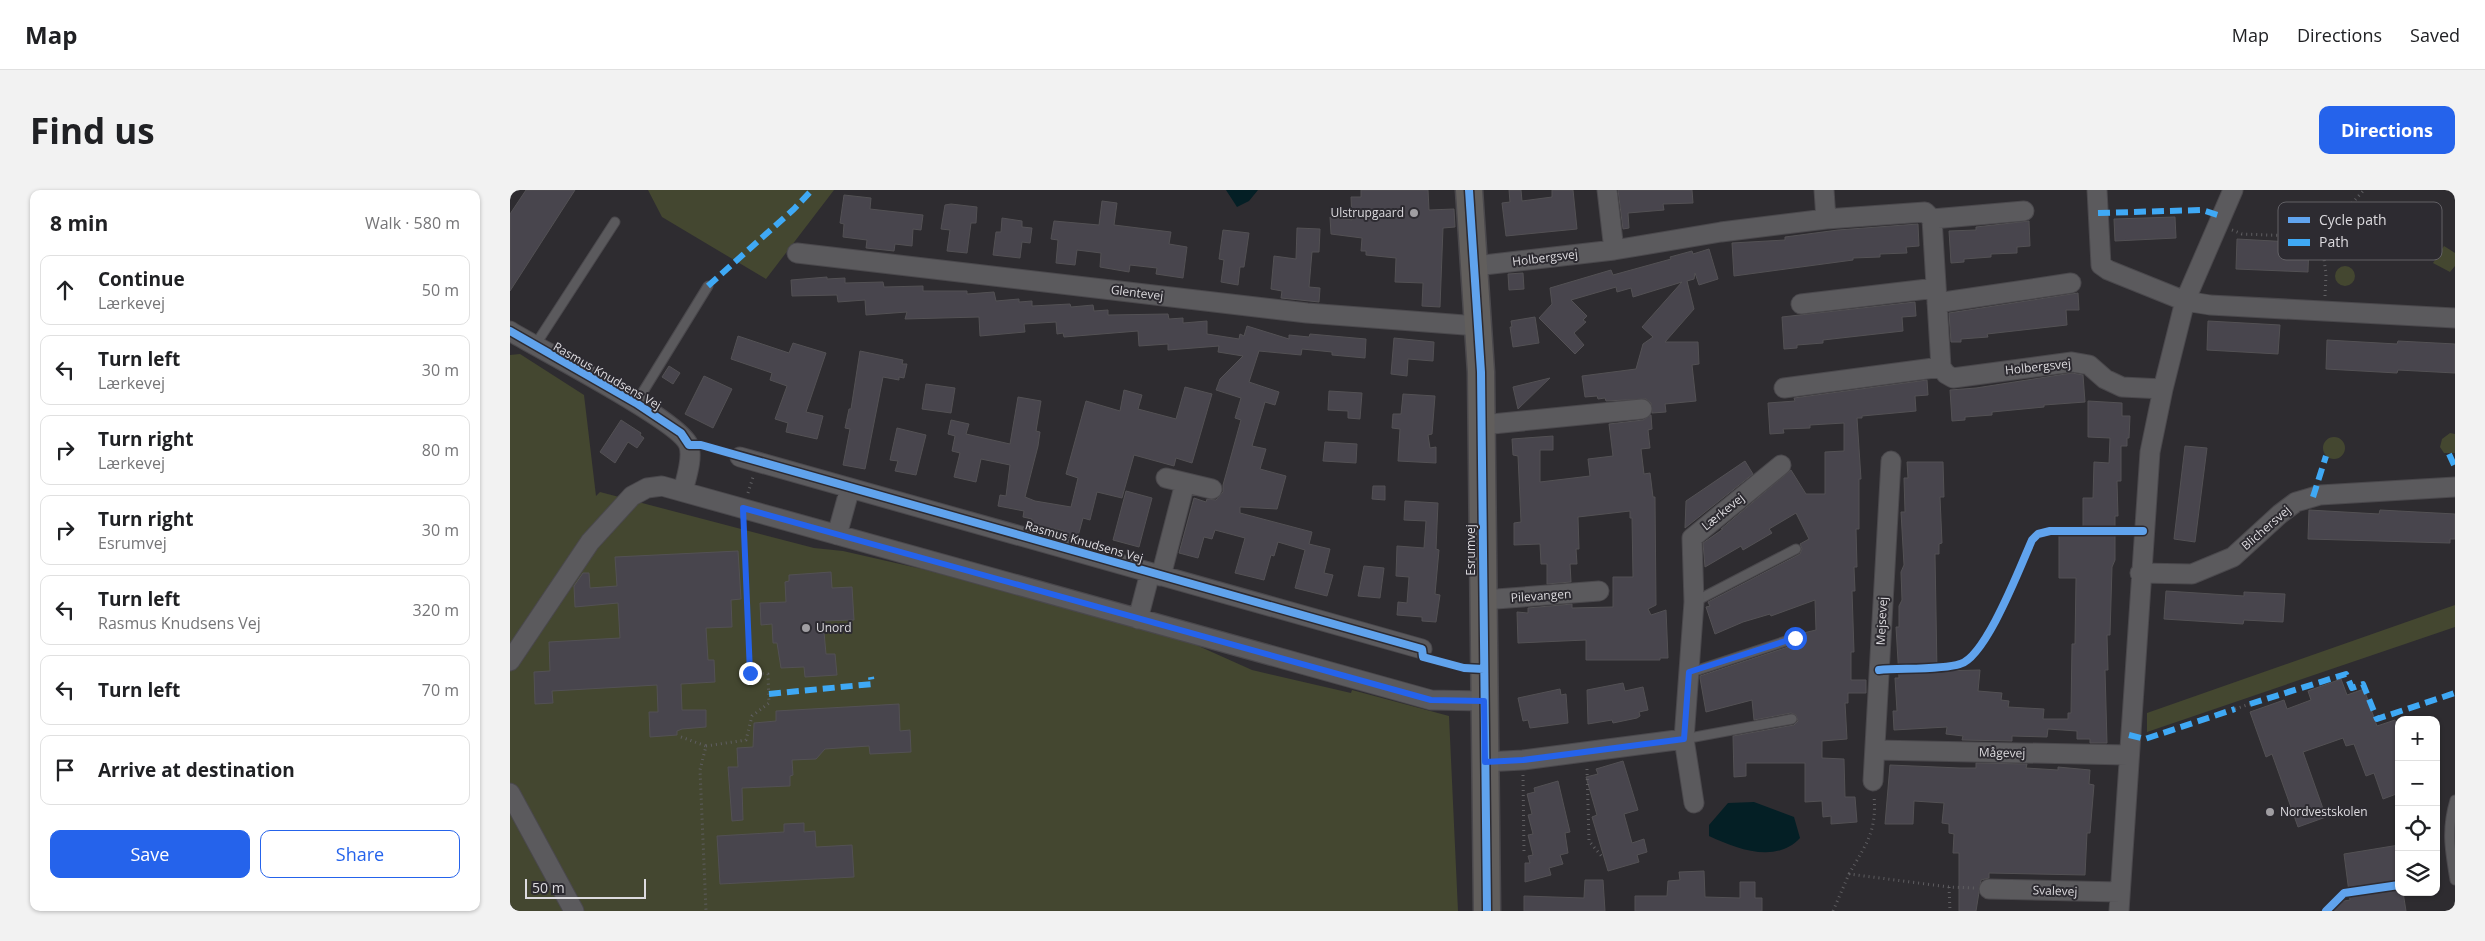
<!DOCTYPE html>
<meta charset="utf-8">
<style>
:root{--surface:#fff;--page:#f2f2f2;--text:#202124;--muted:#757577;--line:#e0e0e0;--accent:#2563eb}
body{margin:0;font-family:"Open Sans",sans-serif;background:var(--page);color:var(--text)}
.controls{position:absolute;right:15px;bottom:15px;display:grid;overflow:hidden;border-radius:10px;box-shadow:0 1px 4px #0004}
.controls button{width:45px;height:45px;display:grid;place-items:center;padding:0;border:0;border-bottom:1px solid var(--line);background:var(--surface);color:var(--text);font:25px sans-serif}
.scale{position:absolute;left:15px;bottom:12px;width:121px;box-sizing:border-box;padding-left:5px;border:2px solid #dddbdf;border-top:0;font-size:14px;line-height:18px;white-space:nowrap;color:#dddbdf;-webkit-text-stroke:4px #2d2b31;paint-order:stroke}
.stop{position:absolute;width:15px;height:15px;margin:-11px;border:4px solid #2563eb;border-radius:50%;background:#fff}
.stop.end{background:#2563eb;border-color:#fff;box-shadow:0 1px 5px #0008}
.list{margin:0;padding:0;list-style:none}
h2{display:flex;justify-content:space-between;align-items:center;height:65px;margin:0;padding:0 20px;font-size:21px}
h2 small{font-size:16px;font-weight:400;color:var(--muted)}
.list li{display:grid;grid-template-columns:32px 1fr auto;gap:15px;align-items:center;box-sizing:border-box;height:70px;margin:0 10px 10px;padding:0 10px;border:1px solid var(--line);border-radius:10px}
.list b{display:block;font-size:19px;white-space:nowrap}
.list p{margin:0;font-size:16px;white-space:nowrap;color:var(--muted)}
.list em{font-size:16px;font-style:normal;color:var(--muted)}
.actions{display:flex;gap:10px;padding:15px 20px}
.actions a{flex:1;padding:11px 0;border:1px solid var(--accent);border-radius:10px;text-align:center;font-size:18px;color:var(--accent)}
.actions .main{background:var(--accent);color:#fff}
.icon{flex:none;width:28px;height:28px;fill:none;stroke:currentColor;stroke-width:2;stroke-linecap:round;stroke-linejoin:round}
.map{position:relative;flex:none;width:1945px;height:721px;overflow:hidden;border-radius:10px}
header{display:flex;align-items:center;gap:30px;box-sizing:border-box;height:70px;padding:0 25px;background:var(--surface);border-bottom:1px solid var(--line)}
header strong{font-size:24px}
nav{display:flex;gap:28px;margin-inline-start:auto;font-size:18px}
.intro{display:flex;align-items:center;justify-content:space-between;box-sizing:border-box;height:120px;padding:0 30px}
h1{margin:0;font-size:35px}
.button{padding:12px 22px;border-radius:10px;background:var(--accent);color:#fff;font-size:18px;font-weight:700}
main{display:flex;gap:30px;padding:0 30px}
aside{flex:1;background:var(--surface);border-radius:10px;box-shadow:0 1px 4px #0004}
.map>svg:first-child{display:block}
</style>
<header>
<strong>Map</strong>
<nav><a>Map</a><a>Directions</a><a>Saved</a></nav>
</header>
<div class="intro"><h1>Find us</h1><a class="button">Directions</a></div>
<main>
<aside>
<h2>8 min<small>Walk · 580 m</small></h2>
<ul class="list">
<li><svg class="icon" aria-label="ahead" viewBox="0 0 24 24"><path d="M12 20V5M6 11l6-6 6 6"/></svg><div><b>Continue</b><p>Lærkevej</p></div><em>50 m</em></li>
<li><svg class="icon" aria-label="left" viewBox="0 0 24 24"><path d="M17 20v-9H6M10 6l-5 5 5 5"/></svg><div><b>Turn left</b><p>Lærkevej</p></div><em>30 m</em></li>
<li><svg class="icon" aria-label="right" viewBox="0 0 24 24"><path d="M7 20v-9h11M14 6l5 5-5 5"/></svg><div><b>Turn right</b><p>Lærkevej</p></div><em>80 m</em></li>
<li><svg class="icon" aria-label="right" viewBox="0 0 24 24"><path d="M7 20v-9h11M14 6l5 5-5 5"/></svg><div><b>Turn right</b><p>Esrumvej</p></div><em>30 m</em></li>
<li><svg class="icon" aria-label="left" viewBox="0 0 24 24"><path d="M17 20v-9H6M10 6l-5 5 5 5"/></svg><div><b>Turn left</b><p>Rasmus Knudsens Vej</p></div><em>320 m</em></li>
<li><svg class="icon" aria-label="left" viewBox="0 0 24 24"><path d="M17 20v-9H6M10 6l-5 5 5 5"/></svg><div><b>Turn left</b></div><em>70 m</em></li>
<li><svg class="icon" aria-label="arrive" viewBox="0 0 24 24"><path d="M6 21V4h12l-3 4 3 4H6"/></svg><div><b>Arrive at destination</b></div></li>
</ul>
<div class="actions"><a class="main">Save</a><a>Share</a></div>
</aside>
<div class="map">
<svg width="1945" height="721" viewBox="0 0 1945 721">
<rect width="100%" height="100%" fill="#2e2c30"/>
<path fill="#444730" d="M138,0H324L256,89L152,27Z
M1934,56L1945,63V76L1940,82L1923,73Z
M1825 86a10 10 0 1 1 20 0a10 10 0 1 1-20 0Z
M10,164L74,205L86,306L90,302L304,358L333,361L447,387L675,450L742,480L841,503L842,500L939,526L948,721H0V165Z
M1940,243L1945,244V263H1934L1930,257L1932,249Z
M1813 258a11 11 0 1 1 22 0a11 11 0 1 1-22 0Z
M1945,415V437L1637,542V523Z"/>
<path fill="#041f25" d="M716,0H748L739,11L727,17Z
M1244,612L1284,627L1290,648C1266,674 1227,659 1199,646V635L1218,613Z"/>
<path fill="#48454d" stroke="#535154" d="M16,0H65L0,101V24Z
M851,0H918L919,20L944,19L945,37L933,38L930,117L912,116L913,93L885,92L886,68L856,65V61H851L852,48L821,44L820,27L842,30L841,7H851Z
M999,0H1011L1012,11L1042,7V0H1063L1067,39L996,46L992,13L1000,12Z
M1108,0H1182L1183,13L1153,14L1154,20L1118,23L1119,38L1113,39Z
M334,5L361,8L360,19L413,25L411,40L403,39L402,56L385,54L384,61L356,58L357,50L333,47L334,34L330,33Z
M592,11L607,13L604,35L661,42L659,54L677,57L673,88L646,84L647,78L620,75L619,82L590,77L591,63L567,60L565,75L546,73L548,50L541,49L544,31L589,35Z
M441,14L467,17L466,33H461L457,63L437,61L440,40L431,39L435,15Z
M1665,27L1666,48L1605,51L1604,29Z
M492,28L512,31V37L522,38L520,53L512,52L510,68L483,65L486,42H491Z
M1519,31L1520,56L1507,57V63L1481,64V67L1454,69V72L1441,73L1439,41L1466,40V37Z
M1408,34L1409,56L1396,57L1397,63L1370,64V67L1343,68V70L1224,86L1222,53L1275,50V47L1328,40Z
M787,38L810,39L809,62H802L799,97L810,98L809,112L771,108L772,101L761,99L764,66L786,69Z
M713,40L739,43L734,77H730L728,95L711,92L714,70L709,69Z
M1727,49L1799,53L1798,82L1726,79Z
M1199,59L1208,89L1189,95L1185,83L1184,89L1177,91L1184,119L1155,152H1188L1189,174L1182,175L1186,211L1155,214L1156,222L1142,223L1141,213L1136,209L1096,211L1095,208L1088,209L1087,206L1075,207L1072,186L1126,179L1133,154L1143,147L1132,137L1172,92L1123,107L1121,98L1107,102L1106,97L1061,110L1077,126L1073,130L1076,132L1064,143L1074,155L1065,164L1029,128L1042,114L1040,98L1101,80L1103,85L1161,69L1160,67L1182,61L1183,64Z
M1013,83L1014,99L999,100L998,84Z
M317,87V89L335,88V93L373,92L374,97L413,96V101H457V104L484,102L486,111L509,109V112L522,111V116L560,114L561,117L583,115L584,121L598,120V125L658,124L659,129L673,128V133L697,131V144L729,149L730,144L734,146L737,136L779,149V145L799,147L800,144L856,149L855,168L822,165V162L792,159L791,165L749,161L739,192L769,202L765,215L755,212L742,256L756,259L750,279L776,286L767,319L730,317V323L802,342L799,354L820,359L814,383L823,385L817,406L785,398L795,360L768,352L764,366L761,365L754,390L725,383L735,348L705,340L702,349L694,347L688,368L669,363L684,308L696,312L697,309L706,310L713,302V295L731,230L725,228L731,208L706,200L710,189L733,166L708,162L709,156L658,160V154L629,156L628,141L554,147L553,143L547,144L546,132L514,134L515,142L470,146L469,127L395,129L397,122L356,125L355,110L328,112L327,105L282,106L281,90Z
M1568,103L1569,120H1556L1557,135L1477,144L1478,147L1451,149V152H1441L1439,123Z
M1405,112L1406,126L1392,127L1393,141L1313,150V153L1287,155V158L1274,159L1272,127Z
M1025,127L1029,153L1003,157L1000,137H1002L1001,131Z
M1698,131L1770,135L1768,164L1697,160Z
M228,146L279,163L283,153L316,163L296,222L313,226L307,249L276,242L278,233L265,229L277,196L260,190L262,183L221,169Z
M884,148L924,152L923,171L898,169L897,186L881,184Z
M1817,150L1887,154L1888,151L1945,154V183L1888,180L1887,183L1816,179Z
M350,161L393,170L392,174H397L394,188L389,187V190L373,187L355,279L333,275L340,239L335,238L339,219H341Z
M159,176L170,183L163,194L152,187Z
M1562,183L1573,185L1575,212L1534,215V217L1482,222V225L1455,227V230L1442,231L1440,200L1466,198Z
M194,186L222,199L203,238L175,224Z
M1040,188L1008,219L1003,197Z
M1417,190L1418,205L1405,206L1406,221L1352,226V228H1347L1351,289H1349V339H1346L1347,377H1344L1345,401H1342L1344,462H1341V490H1356V503H1338V513H1335L1337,549L1312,551V568L1334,569L1335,607H1345L1347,632L1321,634V626L1313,627L1312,611L1295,612V573H1236V586L1224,587L1223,546L1284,535L1288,531L1286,525L1281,523L1244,530L1242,510L1196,522L1190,488V486L1287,454L1291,450L1289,444L1306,440L1305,410L1261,426L1260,424L1233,432L1205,444L1196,417L1200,416L1198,412L1290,364L1292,359L1290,354L1299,349L1286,323L1259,339L1262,343L1233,360L1231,356L1195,377L1193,353L1213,339H1211L1281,280L1296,304H1315V262L1334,261V233L1300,235V238L1273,239L1274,243L1260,244L1258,213L1285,211L1284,208Z
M416,194L445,198L441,223L412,219Z
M675,197L702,204L682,273L666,268L664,276L624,265L612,308L587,302L580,330L573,328L567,350L553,346L554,341L521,334L522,329L513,327L514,321L488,316L490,305L496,306L500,275L471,269L466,292L444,287L450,263L442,261L445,246L438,244L441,230L459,234L456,244L500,254L508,207L531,211L526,241L530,242L528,256L515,307L525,311L561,317L568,288L556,284L576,211L610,221L614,200L632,205L628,219L666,229Z
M819,201L852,203L850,229L838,228V221L818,220Z
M893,204L925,206L922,244L918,245L920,258L926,257V273L888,271L890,239L882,238L883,224H891Z
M1578,211L1612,213V226H1620L1619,248H1617V256H1611V291H1607L1608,326H1605V370L1602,377L1600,445H1597L1598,480H1595L1597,553H1580V549H1567V541L1538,539L1537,547L1502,546V551L1452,550L1453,546L1436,544L1437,537L1384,540L1383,521H1387L1385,488H1389L1386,437H1389V416L1392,410L1391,382L1394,375L1391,322H1395L1394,288H1398L1397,272H1433L1434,307H1430L1432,353L1429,354V364H1425L1427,481L1470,480L1468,501L1492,503L1491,510L1499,511L1498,517L1534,519L1533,529H1558V523H1561L1562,454H1565L1566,388H1549V345H1573V308H1583L1584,272L1599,273L1600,248L1578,247Z
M1141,225L1142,239L1138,240L1140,258L1131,259L1134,284L1140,283L1143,307H1145L1146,415L1138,419L1141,425L1156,420L1158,468H1150V470H1076V450L1008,453L1007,422L1018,423V418L1062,414V418L1103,417V387H1123L1122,328H1120V321L1068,327L1069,359H1066L1067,374H1060L1061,392L1037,394V374H1031L1030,354L1004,355V333L1011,332L1008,266L1003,265L1002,249L1043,246V260H1030V292L1080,286L1078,269L1103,266L1099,234L1133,230Z
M111,230L131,243L130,245L134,248L127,258L118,252L105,273L90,262Z
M387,238L416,245L406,285L385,281L388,271L380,270Z
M815,252L847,254L846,273L813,271Z
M1675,256L1697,258L1685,352L1664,349Z
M1235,271L1243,284L1175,338L1176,311Z
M863,296H875V310L862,309Z
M616,301L642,308L629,357L603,350Z
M895,311L928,313L926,359L929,360L925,404L930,405L926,432L912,431V427L887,425L888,412L897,413L899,387L886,386L887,356L914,358L916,331L894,330Z
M1799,320L1869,324L1870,320L1945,324V349H1940V353L1798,349Z
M228,361L231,409L221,410L222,437L196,438L198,470H204L205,492L171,494L172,520H196V537L172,539L167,541V545L140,547L139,522H148L147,495L42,501L43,513L25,514L24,482L40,481L39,452L110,448L108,413L65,417L64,396L73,383H79L80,398L107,396L105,367Z
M854,376L874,378L870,408L848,406Z
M321,382L322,398L342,397L344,430L313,431L316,464H325L327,485L295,487L294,477L271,478L267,453H263L262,434L251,435L250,413L276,412L275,392L279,391V385Z
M1656,401L1734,406V402L1775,404L1773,432L1734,430L1733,434L1654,429Z
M1831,489L1837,505L1854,499L1867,536L1885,530L1889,541V603L1873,609L1864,583L1856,586L1844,554L1836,556L1833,548L1793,562L1816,627L1788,637L1762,564L1756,567L1740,522L1774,510L1777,519L1801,510L1798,501Z
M1113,493L1115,501L1133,497L1138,520L1129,522L1130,526L1127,528L1103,533L1102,530L1078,534L1077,500Z
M1050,499L1051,505L1056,504L1058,533L1020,538L1018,530L1013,531L1008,508Z
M389,514L390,541L400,540L401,562L360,564L359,556L315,559L306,569L282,570L283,585L280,586V596L232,598L233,630L222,631L218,577H228L227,558L243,557L244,533L266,531V521Z
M1113,571L1128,620L1114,624L1122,653L1134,649L1137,662L1127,665L1129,672L1098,681L1082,627L1087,625L1076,587L1088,584L1086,579Z
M1466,573L1517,574L1516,578L1548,580V577L1580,580L1579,594L1584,595L1580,643H1577L1575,685L1479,683V688L1471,690L1466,721H1449V663H1443L1444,644L1439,643V634L1432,633L1434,613L1404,611L1403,634H1375L1380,575L1450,578H1466Z
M1048,591L1060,642L1055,643L1058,663L1050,665L1053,674L1039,678L1041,685L1015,692V673H1020L1018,666L1023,665L1018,645L1023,644L1018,625L1022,624L1017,604L1025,602L1024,598Z
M294,633V642L305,641L306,657L342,655L344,687L210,694L207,646L274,642V634Z
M1889,655V702H1893L1896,721H1817L1816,714L1840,710L1834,664Z
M1194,681L1195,707L1230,708V692H1245V708H1252V721H1125V706H1157L1158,691L1170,690L1169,682Z
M1075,690H1093L1095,721H1014V706L1074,708Z"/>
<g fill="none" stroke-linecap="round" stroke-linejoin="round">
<g stroke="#4a484c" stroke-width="11">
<path id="service" d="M24,157L105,32
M126,213L198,96
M1184,412L1286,359
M1179,483L1285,448
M1174,549L1282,529
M1945,610C1936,640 1940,660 1945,690"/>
</g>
<g stroke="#4a484c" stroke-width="21">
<path id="minor" d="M1097,0L1104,60
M1314,0L1316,29L1415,22L1422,29L1431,177L1436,184L1443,188L1562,172L1579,175L1595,189L1612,197L1653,199
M1587,0L1591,75L1598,80L1675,111L1700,115L1945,128
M1422,29L1514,21
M287,63L797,123L968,136
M965,76L1104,60L1211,42L1316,29
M1427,113L1561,93
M1291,114L1426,98
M0,141C30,160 172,231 179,256C183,269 176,288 173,301
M1274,198L1431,177
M972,235L1132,219
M230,267L912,459
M656,288L702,299
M327,345L340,298
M1630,383L1682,384L1723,367L1770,324L1786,312L1810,305L1945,297
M651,386L675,293
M973,410L1089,401
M628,429L640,383
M0,471L80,352L122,306L137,298L152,296L921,510L974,511
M1365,560L1618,565
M975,572L1013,570L1174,549
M1363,591L1381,271
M0,603L64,721
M1184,613L1174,549L1184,412L1182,348L1271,275
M1479,699L1610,702
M1609,721L1640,262L1653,199L1675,111L1723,0"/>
</g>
<g stroke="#4a484c" stroke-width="29">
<path id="secondary" d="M959,0L971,182L977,721"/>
</g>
<path stroke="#5f5e61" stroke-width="3" stroke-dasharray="1 4" stroke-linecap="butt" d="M1722,40L1732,44L1811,47
M1815,106L1816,84L1811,47L1854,0
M238,303L243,287
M1725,519L1740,514
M171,547L196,556L190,580L196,721
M196,556L236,550L242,526L259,513L258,484L240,483L234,336
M1077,579L1079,651L1093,668
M1013,585L1014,662
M1339,684C1356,654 1367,642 1364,606
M1439,697L1440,721
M1323,721L1339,684L1439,697L1464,698"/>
<use href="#service" stroke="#5b5a5d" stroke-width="9"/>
<use href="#minor" stroke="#5b5a5d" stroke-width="19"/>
<use href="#secondary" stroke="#615e5c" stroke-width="26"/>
<path stroke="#3fa9f5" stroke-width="6" stroke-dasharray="12 6" stroke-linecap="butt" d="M1588,23L1692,20L1711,26
M198,96L284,19L302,0
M1939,264L1945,277
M1803,307L1816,266
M259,504L362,494L361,487
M1740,514L1836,484L1842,498L1853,494L1867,529L1945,503
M1619,545L1635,549L1725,519"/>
<g stroke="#2d2b31" stroke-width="11">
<path id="cycleway" d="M959,0L971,182L977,721
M0,141L126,213L171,243L179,255H191L912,459L913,467L954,478L974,479
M1369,480C1390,478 1432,480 1450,474C1476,467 1510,377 1522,350L1528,344L1540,341H1633
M1816,721L1834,703L1889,695"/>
</g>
<use href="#cycleway" stroke="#60a3ed" stroke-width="8"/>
</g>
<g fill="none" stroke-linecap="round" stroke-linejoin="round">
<path stroke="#2563eb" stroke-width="6" d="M240,483L233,318L921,510L974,511L975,572L1013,570L1174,549L1179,482L1285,448"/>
</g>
<g fill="#a09ea2" stroke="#2d2b31" stroke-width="2">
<circle cx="904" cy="23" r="5"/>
<circle cx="296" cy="438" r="5"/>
<circle cx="1760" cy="622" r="5"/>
</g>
<g text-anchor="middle" stroke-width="4" stroke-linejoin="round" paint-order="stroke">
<g font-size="12" fill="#dddbdf" stroke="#2d2b31" text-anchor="start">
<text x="894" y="27" text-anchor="end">Ulstrupgaard</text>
<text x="306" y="442">Unord</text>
<text x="1770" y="626">Nordvestskolen</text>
</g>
<g font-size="12" fill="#dddbdf" stroke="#2d2b31">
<text transform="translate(1035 68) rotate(-7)" y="4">Holbergsvej</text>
<text transform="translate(627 103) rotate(7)" y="4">Glentevej</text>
<text transform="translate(1528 177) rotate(-6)" y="4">Holbergsvej</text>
<text transform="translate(97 186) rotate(30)" y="4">Rasmus Knudsens Vej</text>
<text transform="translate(1213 322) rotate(-39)" y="4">Lærkevej</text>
<text transform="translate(1756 338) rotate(-41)" y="4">Blichersvej</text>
<text transform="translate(574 352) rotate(16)" y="4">Rasmus Knudsens Vej</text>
<text transform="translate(961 360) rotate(-90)" y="4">Esrumvej</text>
<text transform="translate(1031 406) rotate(-4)" y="4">Pilevangen</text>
<text transform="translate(1372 431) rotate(-87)" y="4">Mejsevej</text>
<text transform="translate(1492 563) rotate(1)" y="4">Mågevej</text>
<text transform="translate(1545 701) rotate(2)" y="4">Svalevej</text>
</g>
</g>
<rect x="1768" y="12" width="164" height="58" rx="8" fill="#2d2b31" stroke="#626065" stroke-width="1"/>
<rect x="1778" y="27" width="22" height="6" fill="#60a3ed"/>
<rect x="1778" y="49" width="22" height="7" fill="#3fa9f5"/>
<g font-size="14" fill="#dddbdf">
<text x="1809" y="35">Cycle path</text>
<text x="1809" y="57">Path</text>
</g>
</svg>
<div class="controls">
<button>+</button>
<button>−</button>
<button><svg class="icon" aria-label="locate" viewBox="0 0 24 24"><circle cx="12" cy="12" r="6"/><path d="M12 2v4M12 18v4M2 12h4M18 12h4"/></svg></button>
<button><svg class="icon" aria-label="layers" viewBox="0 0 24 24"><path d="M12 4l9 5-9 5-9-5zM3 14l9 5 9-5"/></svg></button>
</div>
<div class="scale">50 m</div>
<div class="stop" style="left:1285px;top:448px"></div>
<div class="stop end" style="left:240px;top:483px"></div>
</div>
</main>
